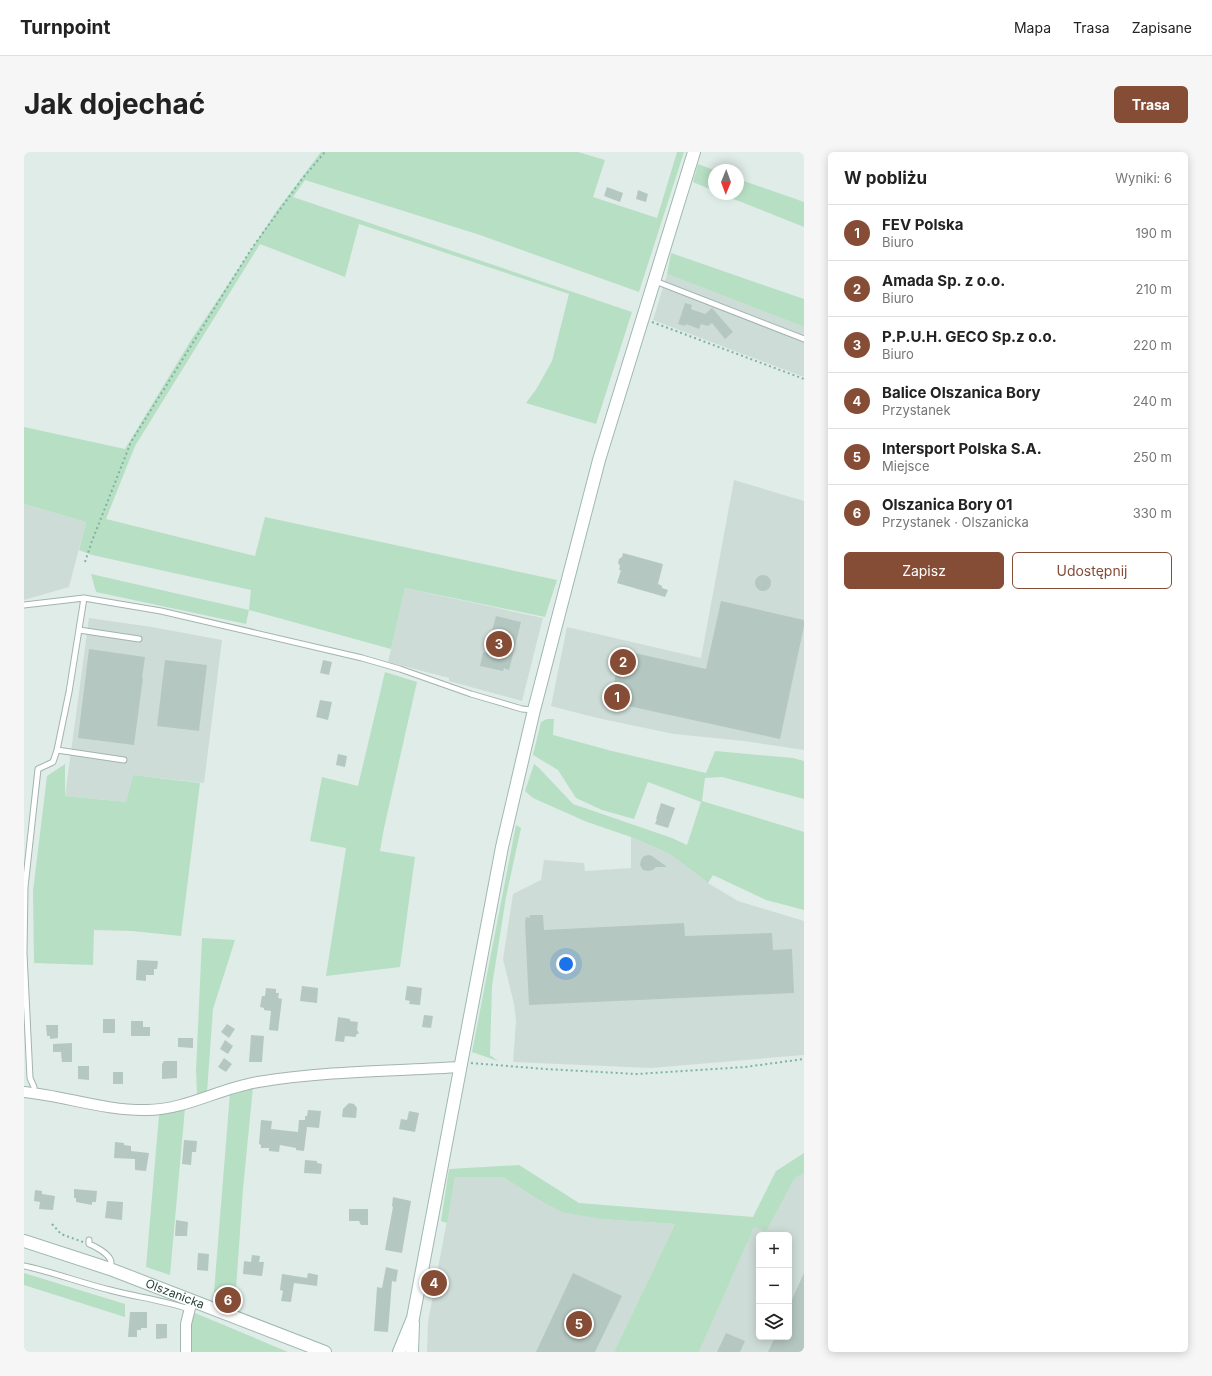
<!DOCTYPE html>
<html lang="pl">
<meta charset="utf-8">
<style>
:root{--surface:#fff;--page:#f6f6f6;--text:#222;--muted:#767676;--line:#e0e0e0;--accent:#854c36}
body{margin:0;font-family:Inter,sans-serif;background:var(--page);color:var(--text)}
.controls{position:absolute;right:12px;bottom:12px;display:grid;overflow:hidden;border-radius:6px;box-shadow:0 2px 10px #0003}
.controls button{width:36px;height:36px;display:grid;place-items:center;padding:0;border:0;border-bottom:1px solid var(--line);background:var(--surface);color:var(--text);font:20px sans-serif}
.compass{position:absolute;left:684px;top:12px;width:36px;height:36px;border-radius:50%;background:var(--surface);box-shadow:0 2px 10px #0003;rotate:181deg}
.you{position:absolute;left:542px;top:812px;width:14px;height:14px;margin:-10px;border:3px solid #fff;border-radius:50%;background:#1a73e8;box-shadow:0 0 0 6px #1a73e833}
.badge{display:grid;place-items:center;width:26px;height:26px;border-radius:50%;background:var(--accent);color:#fff;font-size:13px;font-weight:700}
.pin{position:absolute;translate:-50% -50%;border:2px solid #fff;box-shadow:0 1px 4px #0006}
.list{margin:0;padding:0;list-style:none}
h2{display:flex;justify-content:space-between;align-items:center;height:52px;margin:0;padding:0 16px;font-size:17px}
h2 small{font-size:13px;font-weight:400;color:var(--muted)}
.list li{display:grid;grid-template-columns:26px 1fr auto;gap:12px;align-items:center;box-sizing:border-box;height:56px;padding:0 16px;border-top:1px solid var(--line)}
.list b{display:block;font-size:15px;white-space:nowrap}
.list p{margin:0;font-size:13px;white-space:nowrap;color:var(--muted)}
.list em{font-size:13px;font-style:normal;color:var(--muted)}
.actions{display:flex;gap:8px;padding:12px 16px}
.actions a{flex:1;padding:9px 0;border:1px solid var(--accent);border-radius:6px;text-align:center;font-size:14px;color:var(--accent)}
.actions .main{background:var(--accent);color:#fff}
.icon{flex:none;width:22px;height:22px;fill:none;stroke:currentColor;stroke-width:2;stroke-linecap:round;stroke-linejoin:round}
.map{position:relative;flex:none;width:780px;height:1200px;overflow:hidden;border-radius:6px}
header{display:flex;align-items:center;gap:24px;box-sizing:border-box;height:56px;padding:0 20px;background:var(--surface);border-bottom:1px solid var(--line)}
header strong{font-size:19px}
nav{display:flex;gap:22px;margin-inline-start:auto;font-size:14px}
.intro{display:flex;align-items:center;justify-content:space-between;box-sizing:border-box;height:96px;padding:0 24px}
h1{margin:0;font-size:28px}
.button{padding:10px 18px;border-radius:6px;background:var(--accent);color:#fff;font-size:14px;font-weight:700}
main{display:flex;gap:24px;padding:0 24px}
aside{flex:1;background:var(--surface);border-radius:6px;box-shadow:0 2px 10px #0003}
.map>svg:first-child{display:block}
</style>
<header>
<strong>Turnpoint</strong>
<nav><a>Mapa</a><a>Trasa</a><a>Zapisane</a></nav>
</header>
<div class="intro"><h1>Jak dojechać</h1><a class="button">Trasa</a></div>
<main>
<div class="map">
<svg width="780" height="1200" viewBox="0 0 780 1200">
<rect width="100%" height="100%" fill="#e0ece8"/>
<path fill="#cedcd7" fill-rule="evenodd" d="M643,122L780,175V225L629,168Z
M710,328L780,349V598L720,589L650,582L573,566L527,554L543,475L677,506Z
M0,352L62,370L45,435L0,448Z
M381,436L519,466L498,549L425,529V526L364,510Z
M65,466L128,475L198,488L180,631L109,623L102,650L41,644Z
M607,685L646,702L684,731L714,749L780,769V903L627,916L489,910L492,869L490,852L479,807L489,742L517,728L520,708L560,711L561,719L607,716Z
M780,1021V1200H675L730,1074L742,1078L771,1026ZM735,1083H765V1185H735Z
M431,1025H479L510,1045L578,1067L651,1072L590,1200H403L404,1170Z"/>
<path fill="#b7dfc4" d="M297,0H554L581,8L569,45L633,66L653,0H660L615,140L456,83L281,28L269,45L608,160L572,272L502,251L513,236L528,209L545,142L335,72L321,125L236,92L111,294L82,367L231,404L241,365L533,428L521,465L381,436L367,497L225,458L222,472L72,440L67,422L225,458L227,438L68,403L55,398L62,370L0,352V275L101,297L169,185L254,57Z
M674,12L690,18V39L669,30Z
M714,27L780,50V75L697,42H714Z
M647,101L780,147V175L643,122Z
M361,520L393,530L360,676L356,699L391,705L376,815L302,824L322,696L286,689L298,625L334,634Z
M523,567H530L529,583L588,599L682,621L691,599L769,606L780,609V647L698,625L681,626L678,649L780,680V758L742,748L689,723L684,731L646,702L607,685L563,670L509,646L501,639L510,612L515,616L549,652L648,686L663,693L677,650L624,630L610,667L578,658L552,646L534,618L509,603L517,570Z
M41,612V644L102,650L109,623L176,631L157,784L108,779L70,778L69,813L10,811L9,739L23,624Z
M492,673L497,676L482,745L468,834L466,903L474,909L448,900Z
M178,786L211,788L189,857L183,940L173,942L172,919Z
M229,935L219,1037L211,1151L190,1140L206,941Z
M161,956L146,1123L122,1115L135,963Z
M780,1001V1021L771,1026L742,1079L730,1075L675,1200H590L651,1072L578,1067L538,1060L510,1045L479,1025H431L423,1071L417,1069L425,1017L495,1013L555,1051L729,1065L752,1019Z
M0,1121L101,1152V1165L0,1133Z
M171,1161L264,1200H167L166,1168Z"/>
<path fill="#b5c7c1" d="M583,35L599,41L596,50L580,44Z
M614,38L624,42L622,50L612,47Z
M661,151L668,153L667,157L681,162L688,156L709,180L701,187L688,171L684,174L677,172L675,177L662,172L661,174L654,172Z
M599,401L639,412L634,432L638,434V436L644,438L641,445L593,431L597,418H595L596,414L594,411L595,407L598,405Z
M731 431a8 8 0 1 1 16 0a8 8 0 1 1-16 0Z
M697,449L780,468V474L756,587L586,550L597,498L682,517Z
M472,464L497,470L485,518L480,516L479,519L456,514L459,500L462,501Z
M65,497L121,505L118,526H119L110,593L54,586Z
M141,508L183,513L175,579L133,574Z
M299,508L308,510L305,523L296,521Z
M296,548L308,550L304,568L292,565Z
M314,602L323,604L321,615L312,613Z
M637,651L651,656L644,676L631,672L633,667H632Z
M625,703L628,704L643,715H632L629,718L624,719L619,718L616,713L617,708L620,704Z
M506,763H519L520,778L660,771L661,784L748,781L749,798L768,797L770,841L505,853L501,771L502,765L505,766Z
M113,808L134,809L133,817H130V823H122V829L112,828Z
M278,834L294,836L293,851L276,849Z
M383,834L398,836L396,853L385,852L386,849L381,848Z
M242,836L252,837V841H255L254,846L258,847L254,879L245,878L247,859L240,858V856L236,855L238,844H241Z
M400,863L409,864L407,876L398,875Z
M314,865L326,867V869L334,870L333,878L335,881L332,883V885L321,884L320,890L311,889Z
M79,867H91V881H79Z
M107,869H119V875H126V884H107Z
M203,872L211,877L205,886L197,880Z
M22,873H34V886L26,887V884H23Z
M227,883L240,884L238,910H225Z
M154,886H169V896L154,895Z
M201,888L209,894L204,902L196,897Z
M48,891V910H38L37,900H29V892Z
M200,906L208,912L202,920L194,915Z
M140,909H153V926L138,927V912Z
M54,914H65V928L54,927Z
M89,920H99V932H89Z
M325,951L330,952L333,956L332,966L318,965L319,957Z
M284,958L297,959L295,976L283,975L280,999L272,998V996L256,993L255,1000L245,999V996H237V993L235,992L237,968L248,969L247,977L274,980L275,968H281V964H283Z
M385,959L395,961L391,980L375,977L377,967L383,968Z
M160,988L173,989L172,1000H168L167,1013L158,1012Z
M91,990L100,991V993L107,994V999L125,1001L122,1019L111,1018V1007L90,1006Z
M281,1008L293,1009V1011L298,1012L297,1022L280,1021Z
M50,1037L73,1039L72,1050H68V1053L52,1050V1046H50Z
M11,1038L18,1039V1042L31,1044L29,1058L15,1057L16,1050L10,1049Z
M369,1045L387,1049L378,1101L361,1098L369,1055L368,1054Z
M83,1049L99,1050L98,1068L81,1066Z
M325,1057H344V1073H337L335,1069H325Z
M152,1068L164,1070L163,1084H151Z
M174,1101L185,1102L184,1119L173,1118Z
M228,1103L236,1104L235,1110H240L238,1124L219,1122L220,1109L227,1110Z
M362,1115L374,1118L372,1130L368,1129L364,1180L350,1179L353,1135L358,1136Z
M284,1121L294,1123L293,1134L270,1131L267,1150L257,1149L259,1139L256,1138L258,1122L283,1126Z
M549,1121L598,1144L571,1200H512Z
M780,1121V1200H744L751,1185H765V1154Z
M106,1160H123V1176H117V1178H113V1185H104Z
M132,1172H143V1186L132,1187Z
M702,1181L721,1189L716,1200H693Z"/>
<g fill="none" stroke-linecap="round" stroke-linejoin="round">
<g stroke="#a2b4af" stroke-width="7">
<path id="lane" d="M631,129L780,187
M60,446L45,540L33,598L100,608
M0,453L60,446L137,459L338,506L376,517L447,542L498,557L509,558
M55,478L115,487
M0,800L1,735L14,617L29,610L33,598
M0,801L6,926L10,935V941
M65,1088V1092C71,1094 83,1101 86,1107C88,1110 87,1113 86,1116
M0,1114C29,1120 57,1131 86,1138C112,1145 139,1148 165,1157"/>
</g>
<g stroke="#a2b4af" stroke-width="12">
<path id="street" d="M0,940C41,944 81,959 123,958C161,958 196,936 234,930C301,919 369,919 436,915
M162,1200V1172L168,1148"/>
</g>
<g stroke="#9eb9b0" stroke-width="14">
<g id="secondary">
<path id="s1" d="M0,1089L86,1117L301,1200"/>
<path d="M375,1200L389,1166L478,695L510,558L575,308L670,0"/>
<path d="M388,1200L389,1171"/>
</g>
</g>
<path stroke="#7eb3a4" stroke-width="2" stroke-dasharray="2 3" stroke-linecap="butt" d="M628,170L780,227
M61,410L68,389L107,290L228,96L278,27L301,0
M447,911L521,917L613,922L721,915L780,907
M28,1072L37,1082L59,1090"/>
<use href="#lane" stroke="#fff" stroke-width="5"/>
<use href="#street" stroke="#fff" stroke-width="10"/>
<use href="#secondary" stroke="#fff" stroke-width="12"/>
</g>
<g text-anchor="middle" stroke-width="3" stroke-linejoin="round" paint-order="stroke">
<g font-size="12" fill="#1f3e37" stroke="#f1f9f5">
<text dy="4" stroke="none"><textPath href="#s1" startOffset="160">Olszanicka</textPath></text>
</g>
</g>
</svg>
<div class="controls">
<button>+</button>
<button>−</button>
<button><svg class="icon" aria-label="layers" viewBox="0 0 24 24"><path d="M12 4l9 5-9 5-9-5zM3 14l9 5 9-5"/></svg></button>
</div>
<svg class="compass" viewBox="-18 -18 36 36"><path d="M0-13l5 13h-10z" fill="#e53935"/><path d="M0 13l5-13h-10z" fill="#767676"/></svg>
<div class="you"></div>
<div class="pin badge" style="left:593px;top:545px">1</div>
<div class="pin badge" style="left:599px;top:510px">2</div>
<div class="pin badge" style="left:475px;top:492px">3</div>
<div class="pin badge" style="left:410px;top:1131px">4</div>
<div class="pin badge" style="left:555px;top:1172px">5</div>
<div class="pin badge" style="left:204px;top:1148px">6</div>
</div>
<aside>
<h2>W pobliżu<small>Wyniki: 6</small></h2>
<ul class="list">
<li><span class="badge">1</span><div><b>FEV Polska</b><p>Biuro</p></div><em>190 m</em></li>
<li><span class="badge">2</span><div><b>Amada Sp. z o.o.</b><p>Biuro</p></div><em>210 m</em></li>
<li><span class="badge">3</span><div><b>P.P.U.H. GECO Sp.z o.o.</b><p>Biuro</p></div><em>220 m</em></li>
<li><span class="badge">4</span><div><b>Balice Olszanica Bory</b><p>Przystanek</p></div><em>240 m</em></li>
<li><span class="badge">5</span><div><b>Intersport Polska S.A.</b><p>Miejsce</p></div><em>250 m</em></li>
<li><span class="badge">6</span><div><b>Olszanica Bory 01</b><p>Przystanek · Olszanicka</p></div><em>330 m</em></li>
</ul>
<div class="actions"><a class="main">Zapisz</a><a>Udostępnij</a></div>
</aside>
</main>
